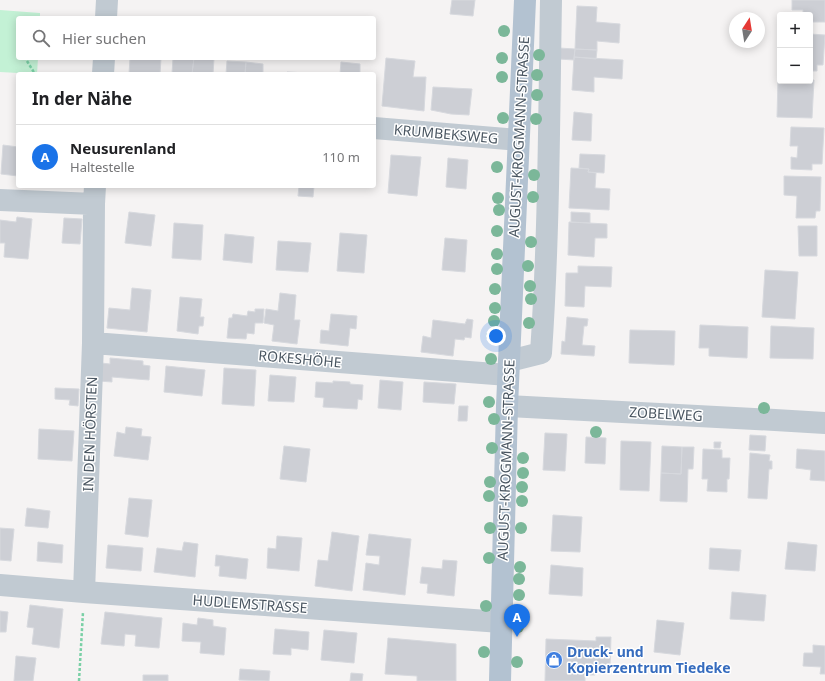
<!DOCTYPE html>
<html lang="de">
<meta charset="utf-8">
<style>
:root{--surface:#fff;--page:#f6f6f6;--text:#202124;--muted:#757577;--line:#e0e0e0;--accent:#1a73e8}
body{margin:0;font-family:"Noto Sans",sans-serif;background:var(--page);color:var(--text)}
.controls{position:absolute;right:12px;top:12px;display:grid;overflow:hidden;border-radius:4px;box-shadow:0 2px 10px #0003}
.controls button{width:36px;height:36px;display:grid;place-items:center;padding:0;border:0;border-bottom:1px solid var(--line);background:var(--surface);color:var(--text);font:20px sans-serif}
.compass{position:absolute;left:729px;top:12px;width:36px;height:36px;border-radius:50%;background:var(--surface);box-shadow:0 2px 10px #0003;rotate:12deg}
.you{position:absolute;left:496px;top:336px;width:14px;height:14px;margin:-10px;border:3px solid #fff;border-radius:50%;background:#1a73e8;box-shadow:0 0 0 6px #1a73e833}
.badge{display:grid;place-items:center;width:26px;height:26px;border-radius:50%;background:var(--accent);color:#fff;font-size:13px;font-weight:700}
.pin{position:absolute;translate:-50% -33px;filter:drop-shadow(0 1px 2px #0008)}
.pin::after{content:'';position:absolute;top:21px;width:14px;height:12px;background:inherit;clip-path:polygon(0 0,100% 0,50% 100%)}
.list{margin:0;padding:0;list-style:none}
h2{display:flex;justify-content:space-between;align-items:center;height:52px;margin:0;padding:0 16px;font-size:17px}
h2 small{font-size:13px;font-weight:400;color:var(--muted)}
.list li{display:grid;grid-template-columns:26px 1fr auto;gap:12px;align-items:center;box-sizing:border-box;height:64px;padding:0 16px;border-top:1px solid var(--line)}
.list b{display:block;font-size:15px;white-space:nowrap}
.list p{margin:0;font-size:13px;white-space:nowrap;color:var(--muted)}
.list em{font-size:13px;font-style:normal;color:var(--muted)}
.icon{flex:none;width:22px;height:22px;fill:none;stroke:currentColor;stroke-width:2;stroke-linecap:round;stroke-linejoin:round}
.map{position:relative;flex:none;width:825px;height:681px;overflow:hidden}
.search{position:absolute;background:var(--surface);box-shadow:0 2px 10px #0003;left:16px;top:16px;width:360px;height:44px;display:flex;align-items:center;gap:10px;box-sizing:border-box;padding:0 14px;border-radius:4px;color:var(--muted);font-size:15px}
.panel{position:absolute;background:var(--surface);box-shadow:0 2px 10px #0003;left:16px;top:72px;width:360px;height:116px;border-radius:4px}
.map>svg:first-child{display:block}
</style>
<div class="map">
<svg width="825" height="681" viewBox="0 0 825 681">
<rect width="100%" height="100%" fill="#f5f3f3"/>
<path fill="#c3f1d5" d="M0,10L40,13V18H18V58H38L37,74L0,72Z"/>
<path fill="#cdcfd5" stroke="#d7d9de" d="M452,0H475L473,16L450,14Z
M792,0H825V22H810V15H803V10H792Z
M577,6L597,7L596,22L620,24L619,43L597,41V50L575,49Z
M810,34L825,35L823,65H817V71H810Z
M559,48L575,49L574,60L559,59Z
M575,49L597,50L596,59L574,57Z
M574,57L623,60L622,79L594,77V92L572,90Z
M130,58H161L160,74H129Z
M173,58H194L192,74H172Z
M194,58H214L213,74H192Z
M386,58L415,61L413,77H426L424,111L382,106Z
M227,61L246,62L245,74H226Z
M246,62L263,64V74H245Z
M341,62L360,64V74H340Z
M287,72L308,73L287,74Z
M778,79H780V81H810V80H814L812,118L777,117Z
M433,87L472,89L469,115L451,114L431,110Z
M574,112L592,114L591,141L572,140Z
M791,127L824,128L822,164H812V170L791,169V157L797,158L798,146H790Z
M3,145L18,147V176L1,174Z
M580,154L605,155L604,173L588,172L589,169L579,168Z
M391,155L421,157L417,196L388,193Z
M448,158L468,160L466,189L446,187Z
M571,168L589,169L588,172L596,173L595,188L610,189L609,210L569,208Z
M784,176L821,177L820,211H816L815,218H796L797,196L784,195Z
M299,186H314L313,197L298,196Z
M129,212L155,215L151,246L125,243Z
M571,212L590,213V223L571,222Z
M17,217L32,219L28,259L4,257L5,243H0V220L16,222Z
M64,218L82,219L80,244L62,243Z
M569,222L607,224V238H595L594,257L568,255Z
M174,223L203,225L201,260L172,258Z
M798,226H817V256H799Z
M340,233L367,235L364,273L337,271Z
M225,234L254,237L252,263L223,260Z
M445,238L467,240L465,272L442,270Z
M278,241L311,243L308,272L276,270Z
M578,266L612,267L611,287L585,286L584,307L565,306L566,273H578Z
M765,270L798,272L795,319L762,317Z
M132,288L151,290L147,332L107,328L109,308L130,310Z
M280,293L296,295L294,320H300L297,344L272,341L274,325L264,323L266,309L278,311Z
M180,297L202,299L200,317H204L203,326H199L198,334L177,331Z
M255,309H264L263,323H255L254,334L247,333L246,339L227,338L229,318H232L233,314L247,316L248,311L255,312Z
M331,314L357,316L356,329L350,328L348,346L320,343L321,330L329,331Z
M567,317L588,319L587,326H584L582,345L595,346L594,356L561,354L562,341L565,342Z
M467,319L473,320L471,338L465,337L464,340L455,339L453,356L421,352L423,336L431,338L433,320L465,324Z
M700,325L748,327L747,358L709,356V348H699Z
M771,326L814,328L813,359L770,358Z
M630,330L675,331L674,365L629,363Z
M110,358L143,361V365L150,366L149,380L112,377V382L99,381L101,363L110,364Z
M166,366L205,370L202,396L164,392Z
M224,368L256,370L254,406L222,404Z
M270,375L296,377L294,402L268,401Z
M380,380L403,382L401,410L378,408Z
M333,381L350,382V384L363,385L362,400L358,399L357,409L323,407L324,398L315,397L316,382L333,383Z
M424,382L456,384L454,404L423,402Z
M55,388L79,389L78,406L69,405L70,400L55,399Z
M459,406H468L467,421H458Z
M126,427L142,429L141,436L151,437L148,460L114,456L117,432L125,434Z
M39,429L74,431L72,461L38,459Z
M545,433L567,434L565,471L543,470Z
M750,435L766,436L765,451L749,450Z
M586,437L606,438L605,464L585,463Z
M621,441L651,442L649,491L620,490Z
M714,442H721L720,448H714Z
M284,446L310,449L306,482L280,479Z
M662,446L682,447L681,474L661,473Z
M682,447H694L693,469H688L687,502L660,501L661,473L681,474Z
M703,449L722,450V458H730L729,479H727V492L707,491L708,479H702Z
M797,449L825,451V481L810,480L811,470L796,468Z
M750,453L770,455L769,461H772V469H769L767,499L748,498Z
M129,498L152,500L148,537L125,534Z
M27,508L50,511L48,528L25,526Z
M553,515L582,517L580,552L551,551Z
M0,528L14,529L11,561L0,560Z
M332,532L359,536L352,591L315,586L318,560L328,561Z
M369,534L411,539L405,595L363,590L366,563L379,565L380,556L366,555Z
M277,536L302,538L299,571L267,568L268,548L276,549Z
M38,542L63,545L62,563L37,561Z
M184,542L198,544L195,577L154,572L157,548L182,551Z
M788,542L817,545L815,571L785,569Z
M108,545L143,548L141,571L106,568Z
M710,548L741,550L739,571L709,569Z
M216,555L248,559L246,579L219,576L220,566H215Z
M443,560L457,561L454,596L427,593L428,584L420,583L422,567L442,569Z
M551,565L583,568L582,596L549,594Z
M732,592L766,595L764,621L730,619Z
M30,605L63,609L59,648L32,644L34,628L27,627Z
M0,611L8,612L6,632H0Z
M105,612L162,618L159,648L135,646L136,635L125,634L124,646L101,644Z
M198,618L213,620V626L226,628L224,655L200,653L201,642L182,641L183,623L197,625Z
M657,620L684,623L680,655L654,652Z
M275,629L309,632L308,650L291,648V655L273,654Z
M324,630L357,633L354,663L321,660Z
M596,637H611L610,666H595V675H585V681H545L546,639L596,641Z
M388,638L456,644V681H417V676L385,674Z
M813,645L825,646V674H820L821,667L803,666L804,653H813Z
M16,656L36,658L33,681H14Z
M240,669L270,671L269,681L239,680Z
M351,673L363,674L362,681H350Z
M143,675H168V681H143Z"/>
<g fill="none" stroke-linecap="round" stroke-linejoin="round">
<path stroke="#7ad0a6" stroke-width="2.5" stroke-dasharray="3 2" stroke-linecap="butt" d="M27,61L35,74
M79,681L83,612"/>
<path stroke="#c1cad2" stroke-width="22" d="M106,18L107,0
M103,74L104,58
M374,128L518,140
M0,200L94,204
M93,343L508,375
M509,361L541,353C549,235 549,117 551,0
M507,406L775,420L825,423
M0,585L84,592L501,622
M84,592L93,343L94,204L95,186"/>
<path stroke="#b3c2d1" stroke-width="22" d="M500,681L507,406L525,0"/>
</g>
<g fill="#7bb799">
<circle cx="504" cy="31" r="6"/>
<circle cx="539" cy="55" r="6"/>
<circle cx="502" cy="58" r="6"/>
<circle cx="537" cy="75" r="6"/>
<circle cx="502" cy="77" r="6"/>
<circle cx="537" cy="95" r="6"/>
<circle cx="503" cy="118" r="6"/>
<circle cx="536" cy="119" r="6"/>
<circle cx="497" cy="167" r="6"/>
<circle cx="534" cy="175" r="6"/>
<circle cx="533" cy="197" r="6"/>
<circle cx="498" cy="198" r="6"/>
<circle cx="499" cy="210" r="6"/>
<circle cx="497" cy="231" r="6"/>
<circle cx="531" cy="242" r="6"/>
<circle cx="497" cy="254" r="6"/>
<circle cx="528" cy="266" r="6"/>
<circle cx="497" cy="269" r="6"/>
<circle cx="530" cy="286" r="6"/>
<circle cx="495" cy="289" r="6"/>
<circle cx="531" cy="299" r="6"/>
<circle cx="495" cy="308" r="6"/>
<circle cx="494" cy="321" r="6"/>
<circle cx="529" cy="323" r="6"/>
<circle cx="492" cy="336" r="6"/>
<circle cx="491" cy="359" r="6"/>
<circle cx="489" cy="402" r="6"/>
<circle cx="764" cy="408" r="6"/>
<circle cx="494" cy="419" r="6"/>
<circle cx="596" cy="432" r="6"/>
<circle cx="492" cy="448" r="6"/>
<circle cx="523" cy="458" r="6"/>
<circle cx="523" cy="473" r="6"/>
<circle cx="490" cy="482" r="6"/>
<circle cx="522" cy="487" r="6"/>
<circle cx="489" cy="496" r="6"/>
<circle cx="522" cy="501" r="6"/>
<circle cx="490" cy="528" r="6"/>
<circle cx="521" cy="528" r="6"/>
<circle cx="489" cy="558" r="6"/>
<circle cx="520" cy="567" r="6"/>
<circle cx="519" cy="579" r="6"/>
<circle cx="519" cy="595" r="6"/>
<circle cx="486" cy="606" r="6"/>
<circle cx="518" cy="627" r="6"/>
<circle cx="484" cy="652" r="6"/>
<circle cx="517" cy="662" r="6"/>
</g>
<defs>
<g id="shop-disc" transform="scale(0.9)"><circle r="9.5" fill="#3f7fe0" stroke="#fff"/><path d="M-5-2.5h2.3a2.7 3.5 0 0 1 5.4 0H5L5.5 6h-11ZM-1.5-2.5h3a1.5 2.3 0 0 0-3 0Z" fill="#fff"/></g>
</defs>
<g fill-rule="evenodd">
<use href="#shop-disc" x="554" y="660"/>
</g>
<g text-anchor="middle" stroke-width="3" stroke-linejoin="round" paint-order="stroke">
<g font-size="14" fill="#4a5661" stroke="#fff">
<text transform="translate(446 134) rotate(5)" y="5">KRUMBEKSWEG</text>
<text transform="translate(519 137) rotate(-87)" y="5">AUGUST-KROGMANN-STRASSE</text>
<text transform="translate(300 359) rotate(5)" y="5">ROKESHÖHE</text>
<text transform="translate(666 414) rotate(3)" y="5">ZOBELWEG</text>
<text transform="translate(90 434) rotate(-88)" y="5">IN DEN HÖRSTEN</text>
<text transform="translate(506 460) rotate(-88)" y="5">AUGUST-KROGMANN-STRASSE</text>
<text transform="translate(250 604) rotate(4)" y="5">HUDLEMSTRASSE</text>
</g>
<g font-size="14" font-weight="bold" fill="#366cbe" stroke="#fff" text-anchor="start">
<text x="567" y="657">Druck- und<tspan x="567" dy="16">Kopierzentrum Tiedeke</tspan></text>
</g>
</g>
</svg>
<div class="controls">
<button>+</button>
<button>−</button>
</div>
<svg class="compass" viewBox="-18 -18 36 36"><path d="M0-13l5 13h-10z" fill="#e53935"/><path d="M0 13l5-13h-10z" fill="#757577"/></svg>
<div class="you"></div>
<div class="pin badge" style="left:517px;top:637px">A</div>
<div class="search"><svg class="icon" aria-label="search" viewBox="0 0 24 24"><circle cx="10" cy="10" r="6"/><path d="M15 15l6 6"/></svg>Hier suchen</div>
<section class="panel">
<h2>In der Nähe<small></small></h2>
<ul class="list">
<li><span class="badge">A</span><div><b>Neusurenland</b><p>Haltestelle</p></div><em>110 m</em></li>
</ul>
</section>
</div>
